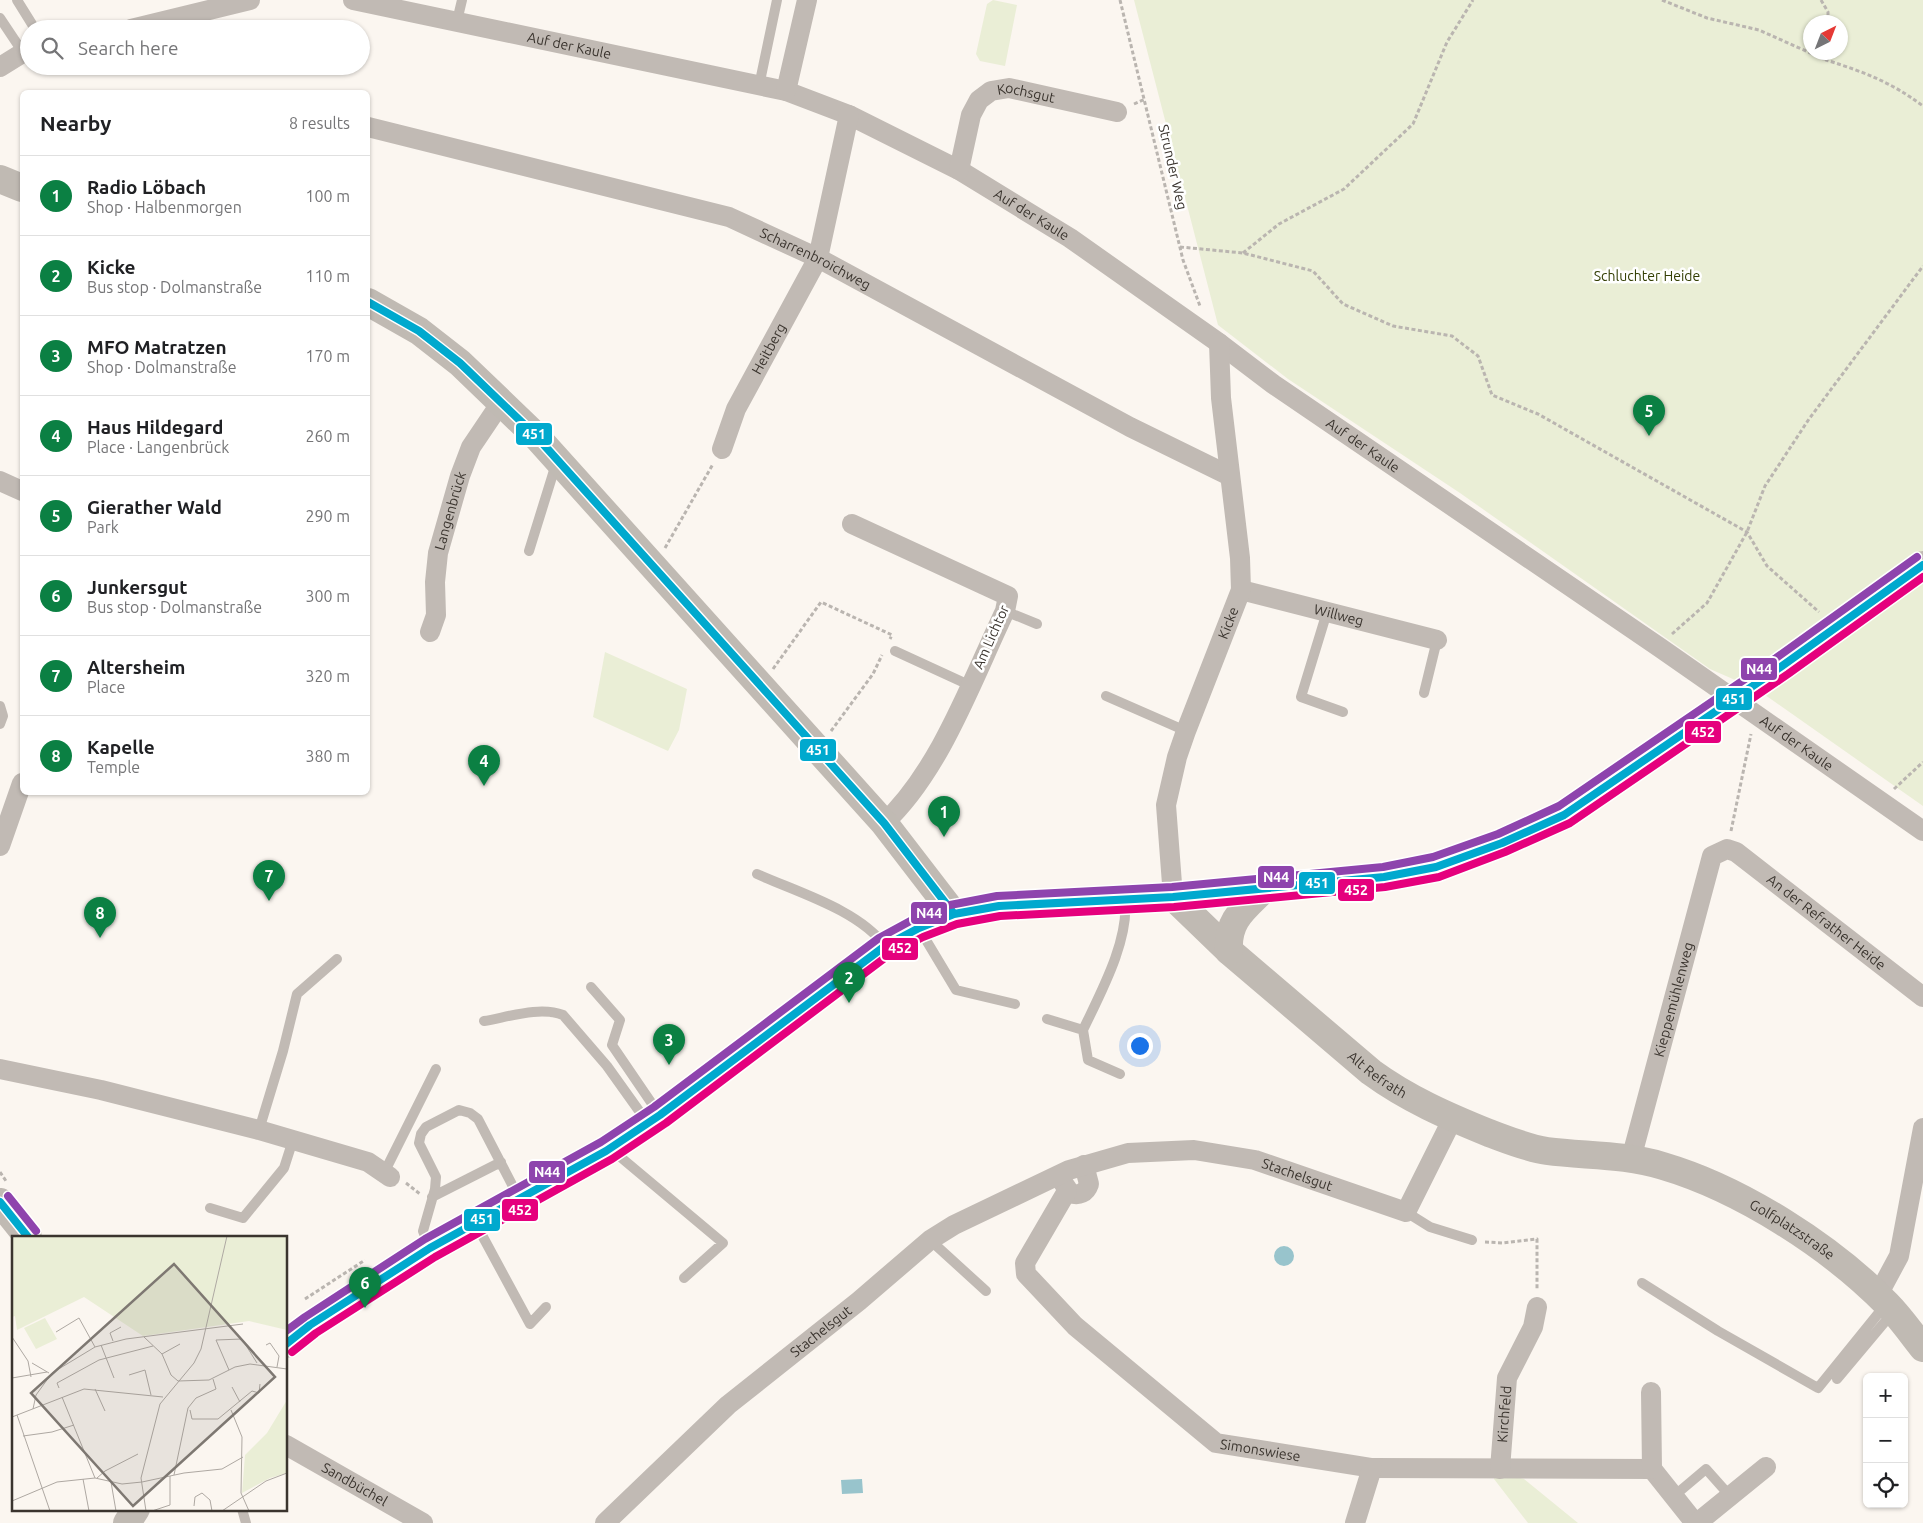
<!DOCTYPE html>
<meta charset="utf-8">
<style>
:root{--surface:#fff;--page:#f2f2f2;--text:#202124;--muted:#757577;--line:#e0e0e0;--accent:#0b8043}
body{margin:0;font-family:Ubuntu,sans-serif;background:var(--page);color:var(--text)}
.controls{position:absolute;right:15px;bottom:15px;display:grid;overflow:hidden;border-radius:8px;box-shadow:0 1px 4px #0004}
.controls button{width:45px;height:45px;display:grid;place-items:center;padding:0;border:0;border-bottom:1px solid var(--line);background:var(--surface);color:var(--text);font:25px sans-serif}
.compass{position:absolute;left:1803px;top:15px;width:45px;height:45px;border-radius:50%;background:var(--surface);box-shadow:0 1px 4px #0004;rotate:42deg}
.you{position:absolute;left:1139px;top:1045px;width:18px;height:18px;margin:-12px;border:4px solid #fff;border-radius:50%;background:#1a73e8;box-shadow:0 0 0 8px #1a73e833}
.badge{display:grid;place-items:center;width:32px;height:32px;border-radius:50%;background:var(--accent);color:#fff;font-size:16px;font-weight:700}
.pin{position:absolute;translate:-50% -41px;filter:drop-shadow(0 1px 2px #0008)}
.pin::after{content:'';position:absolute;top:26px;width:18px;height:15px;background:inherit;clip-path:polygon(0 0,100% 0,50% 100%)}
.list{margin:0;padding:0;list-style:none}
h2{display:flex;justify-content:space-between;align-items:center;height:65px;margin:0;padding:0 20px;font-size:21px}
h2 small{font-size:16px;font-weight:400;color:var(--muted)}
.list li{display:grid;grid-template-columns:32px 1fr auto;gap:15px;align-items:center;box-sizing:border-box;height:80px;padding:0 20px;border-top:1px solid var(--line)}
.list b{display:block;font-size:19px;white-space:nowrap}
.list p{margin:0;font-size:16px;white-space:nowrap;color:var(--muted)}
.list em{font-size:16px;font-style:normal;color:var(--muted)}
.icon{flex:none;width:28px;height:28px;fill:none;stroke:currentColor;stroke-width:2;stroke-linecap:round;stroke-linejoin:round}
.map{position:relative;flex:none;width:1923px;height:1523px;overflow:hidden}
.search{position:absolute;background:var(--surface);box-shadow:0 1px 4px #0004;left:20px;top:20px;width:350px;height:55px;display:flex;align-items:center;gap:12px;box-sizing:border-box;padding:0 18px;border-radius:28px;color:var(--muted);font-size:19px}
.panel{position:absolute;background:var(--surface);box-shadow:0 1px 4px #0004;left:20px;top:90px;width:350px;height:705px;border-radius:8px}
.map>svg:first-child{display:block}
</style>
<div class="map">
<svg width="1923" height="1523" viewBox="0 0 1923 1523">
<rect width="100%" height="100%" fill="#fbf6f0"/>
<path fill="#eaeed6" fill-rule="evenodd" d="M993,0L1017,5L1005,66L980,61L976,54L987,4Z
M1134,0H1923V806L1758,690L1710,669L1460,493L1288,379L1218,325ZM1810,22H1840V52H1810Z
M605,652L687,689L679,730L668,751L593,717Z
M1496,1472L1524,1479L1578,1523H1528L1494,1479Z"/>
<path fill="#98c4cc" d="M1274 1256a10 10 0 1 1 20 0a10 10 0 1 1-20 0Z
M862,1479L863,1493L842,1494L841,1480Z"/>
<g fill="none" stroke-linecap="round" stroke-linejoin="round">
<path stroke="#bab5b0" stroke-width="3" stroke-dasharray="4 2.5" stroke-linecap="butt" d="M1120,0L1183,260L1200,306
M1662,0L1707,18L1759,30L1826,60
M1821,0L1828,12V22
M1826,52V60C1864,72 1891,82 1923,106
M1134,104L1145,99
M1180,247L1243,253L1313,271L1343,304L1393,326L1452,336L1478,356L1492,395L1538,414L1747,532L1767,566L1819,612
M1243,253L1279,224L1344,189L1413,124L1447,42L1473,0
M665,548L713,464
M1672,634L1707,603L1747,532L1765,486L1809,419L1923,266
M773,669L821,602L892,635L890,639
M831,731L873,674L882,655
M1894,789L1923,762
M1731,831L1751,734
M0,1172L6,1181
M406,1183L420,1194
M1485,1242L1503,1243L1537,1239V1290
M305,1299L365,1260"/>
<path stroke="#c1bab4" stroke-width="10" d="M17,0L35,29
M0,18L22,51
M457,21L462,0
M759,86L777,0
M529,551L556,464
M1005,611L1037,624
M1327,612L1301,697L1343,712
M895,651L969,685
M1424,693L1437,640
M1106,696L1186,731
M0,706L3,716L0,724
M757,874C797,892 859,910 885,946
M920,930L956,990L1015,1004
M591,987L620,1020L612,1045L659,1114
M1047,1019L1083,1030L1088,1060L1120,1074
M484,1021C508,1017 540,1006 563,1015L607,1066L647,1122
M1083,1030C1101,992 1129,941 1125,900
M259,1130L283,1051L297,994L337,959
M612,1150L723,1243L684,1278
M384,1173L436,1069
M432,1197L501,1162
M210,1208L243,1218L284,1168L293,1140
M1406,1212L1430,1227L1472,1240
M476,1224L530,1324L546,1307
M930,1240L986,1291
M430,1248L423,1231L435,1189L436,1177L419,1143L421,1134L426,1127L459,1110L470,1113L478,1119L519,1198
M1642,1283L1718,1331L1818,1388L1886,1304
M1837,1379L1894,1311
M1674,1496L1706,1469L1730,1496
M242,1509L246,1523"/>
<g stroke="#c1bab4" stroke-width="20">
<path id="s1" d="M353,0L786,91L849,115L959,170L1070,238L1219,343L1273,384L1659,647L1923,831"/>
<path d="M131,29L250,0"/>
<path d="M0,67L29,49"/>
<path d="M786,91L807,0"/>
<path id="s2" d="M368,127L729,217L818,258L1130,427L1230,476"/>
<path id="s3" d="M959,170L971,115L979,100L991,91L1009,88L1117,112"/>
<path id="s4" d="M722,449L736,409L818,258L849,115"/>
<path d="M0,481L22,491"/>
<path d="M852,524L1008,596L1005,611C972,680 940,771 884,823"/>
<path id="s5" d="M1241,590L1437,640"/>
<path id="s6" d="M430,632L436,615L435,582L438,553L460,476L471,447L502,401"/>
<path d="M0,846L22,783"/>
<path id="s7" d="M1173,897L1166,805L1177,757L1186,731L1241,590L1240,558L1221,398L1219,343"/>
<path d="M0,1069L101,1090L259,1130L368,1162L390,1177"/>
<path id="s8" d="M1631,1159L1712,856L1727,849L1736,852L1923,997"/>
<path d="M1062,1181L1070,1193C1079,1196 1086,1193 1089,1184L1084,1165"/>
<path id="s9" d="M1067,1191L1025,1263L1026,1274L1075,1326L1216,1443L1372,1468L1652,1469L1695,1523"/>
<path d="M1878,1295L1899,1256L1923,1128"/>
<path d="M1651,1392L1652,1469"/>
<path id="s10" d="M286,1445L423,1523"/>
<path id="s11" d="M1500,1469L1507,1378L1533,1327L1537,1307"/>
<path id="s12" d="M605,1523L728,1405L859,1301L930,1240L954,1225L1069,1170L1128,1153L1194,1150L1255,1160L1406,1212L1453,1118"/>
<path d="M1355,1523L1372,1468"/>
<path d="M1697,1523L1766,1467"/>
</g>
<g stroke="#c0bab3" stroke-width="28">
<path d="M0,179L22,188"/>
<path d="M368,302L419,331L460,363L535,435L884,823L954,914"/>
<path id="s13" d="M1173,897L1229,951L1371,1072C1408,1099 1447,1116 1489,1133C1508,1140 1527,1148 1547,1151C1586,1156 1625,1154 1663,1166C1741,1189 1830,1246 1887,1304C1900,1317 1911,1333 1923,1348"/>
<path d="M1229,951C1227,920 1244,909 1264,889"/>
<path d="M0,1202L28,1237"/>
<path d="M286,1344L310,1325L430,1248L606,1151L660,1115L885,946L919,928L954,914L999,906L1173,897L1384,877L1436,867L1502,843L1564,815L1782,666L1923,565"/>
<path d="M127,1523L136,1509"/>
</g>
<g stroke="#fff" stroke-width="11">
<path id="bus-1" d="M368,302L419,331L460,363L535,435L884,823L954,914
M0,1202L28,1237
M286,1344L310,1325L430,1248L606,1151L660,1115L885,946L919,928L954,914L999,906L1173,897L1384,877L1436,867L1502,843L1564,815L1782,666L1923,565"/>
</g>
<g stroke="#fff" stroke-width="11">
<path id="bus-2" d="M292,1352L316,1333L435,1257L612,1159L666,1123L890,954L923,937L957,924L1000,916L1174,907L1385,887L1439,877L1505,852L1570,823L1788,674L1923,577"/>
</g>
<g stroke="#fff" stroke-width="11">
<path id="bus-3" d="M8,1196L36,1231
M286,1331L305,1317L425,1239L601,1142L654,1107L879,938L914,919L950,905L997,896L1172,887L1383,867L1433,857L1498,834L1559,806L1776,658L1917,557"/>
</g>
<use href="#bus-1" stroke="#00a9ce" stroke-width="8"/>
<use href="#bus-2" stroke="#e5007d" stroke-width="8"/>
<use href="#bus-3" stroke="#8e44ad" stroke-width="8"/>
</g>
<g text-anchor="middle" stroke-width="5" stroke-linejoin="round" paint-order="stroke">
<g font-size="14" fill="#3a342e" stroke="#fff">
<text dy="5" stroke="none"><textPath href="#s1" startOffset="221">Auf der Kaule</textPath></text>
<text dy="5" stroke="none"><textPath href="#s3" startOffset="124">Kochsgut</textPath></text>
<text transform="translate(1173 167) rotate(77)" y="5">Strunder Weg</text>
<text dy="5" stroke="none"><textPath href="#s1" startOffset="718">Auf der Kaule</textPath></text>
<text dy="5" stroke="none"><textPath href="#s2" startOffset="468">Scharrenbroichweg</textPath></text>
<text dy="5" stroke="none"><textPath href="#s4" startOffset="111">Heitberg</textPath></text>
<text dy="5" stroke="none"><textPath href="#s1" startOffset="1122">Auf der Kaule</textPath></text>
<text dy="5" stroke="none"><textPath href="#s6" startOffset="124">Langenbrück</textPath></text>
<text dy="5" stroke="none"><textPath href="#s5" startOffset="101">Willweg</textPath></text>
<text dy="5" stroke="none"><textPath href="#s7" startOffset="285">Kicke</textPath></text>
<text transform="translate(991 637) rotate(-66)" y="5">Am Lichtor</text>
<text dy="5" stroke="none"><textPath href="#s1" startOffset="1648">Auf der Kaule</textPath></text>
<text dy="5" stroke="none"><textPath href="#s8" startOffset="454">An der Refrather Heide</textPath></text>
<text dy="5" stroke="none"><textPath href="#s8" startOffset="165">Kieppemühlenweg</textPath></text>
<text dy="5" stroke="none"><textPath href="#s13" startOffset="271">Alt Refrath</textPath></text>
<text dy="5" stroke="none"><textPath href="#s12" startOffset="821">Stachelsgut</textPath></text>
<text dy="5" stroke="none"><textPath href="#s13" startOffset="720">Golfplatzstraße</textPath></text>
<text dy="5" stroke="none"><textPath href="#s12" startOffset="289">Stachelsgut</textPath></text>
<text dy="5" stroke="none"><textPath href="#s11" startOffset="55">Kirchfeld</textPath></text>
<text dy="5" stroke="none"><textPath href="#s9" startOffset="394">Simonswiese</textPath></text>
<text dy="5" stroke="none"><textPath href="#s10" startOffset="79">Sandbüchel</textPath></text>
</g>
<g font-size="14" fill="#333e03" stroke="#fff">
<text x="1647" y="281">Schluchter Heide</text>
</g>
</g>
<g transform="translate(12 1236)">
<rect width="275" height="275" fill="#fbf6f0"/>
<path d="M0,0H275V94L237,85L131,100L72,61L5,94L3,80L0,81ZM33,82L45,103L24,113L12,92ZM275,164V237L258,242L230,257L233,219L255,197Z" fill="#eaeed6"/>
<path fill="none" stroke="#aea8a2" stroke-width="1" d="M44,96L67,82L83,111M0,101L16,125L19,141M132,101L150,118L159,139L166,145L197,144L223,131L238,128L275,133M101,105L98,97L109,91M89,109L102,142M254,109L258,107L267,120L265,131M150,118L168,108M20,127L37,137M217,134L204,104L230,103L245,127M117,139L133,134L139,159M0,142L35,136M220,151L228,166M47,152L45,147L87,124L141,110M83,153L93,175M50,161L83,242M21,173L24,159L40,137L83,111L114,103L231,88M178,174L180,183H206L240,155L247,157L248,148M219,174L230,201L229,257L237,275M5,179L38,275M0,181L72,153L151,161M11,200L40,196L62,189M162,239L176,172L184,162L204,153L201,143M85,242L93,235L126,218M71,243L77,275M99,246L104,275M0,265L45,246L83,242L110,248L130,246L172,237L210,233L231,221M182,270L183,261L190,257L198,264L200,275M134,275L129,242L148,168L182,127L189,113L215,0M140,275L158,269V240M210,275L254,245L275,237"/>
<path fill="#7e7872" fill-opacity="0.15" stroke="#7e7872" stroke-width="2.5" d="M162,28L263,141L121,270L19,157Z"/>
<rect width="275" height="275" fill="none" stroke="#3a342e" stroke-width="2.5"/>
</g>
<g stroke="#fff" stroke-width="2">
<rect x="515" y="422" width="38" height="24" rx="5" fill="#00a9ce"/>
<rect x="1740" y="657" width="38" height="24" rx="5" fill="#8e44ad"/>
<rect x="1715" y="687" width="38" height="24" rx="5" fill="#00a9ce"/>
<rect x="1684" y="720" width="38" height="24" rx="5" fill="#e5007d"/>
<rect x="799" y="738" width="38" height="24" rx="5" fill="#00a9ce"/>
<rect x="1257" y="865" width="38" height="24" rx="5" fill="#8e44ad"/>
<rect x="1298" y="871" width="38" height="24" rx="5" fill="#00a9ce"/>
<rect x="1337" y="878" width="38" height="24" rx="5" fill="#e5007d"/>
<rect x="910" y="901" width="38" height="24" rx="5" fill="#8e44ad"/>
<rect x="881" y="937" width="38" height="24" rx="5" fill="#e5007d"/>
<rect x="528" y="1160" width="38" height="24" rx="5" fill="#8e44ad"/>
<rect x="501" y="1198" width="38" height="24" rx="5" fill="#e5007d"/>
<rect x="463" y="1208" width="38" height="24" rx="5" fill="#00a9ce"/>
</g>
<g font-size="14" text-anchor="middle" font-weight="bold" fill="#fff">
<text x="534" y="439">451</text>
<text x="1759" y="674">N44</text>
<text x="1734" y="704">451</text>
<text x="1703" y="737">452</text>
<text x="818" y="755">451</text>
<text x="1276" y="882">N44</text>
<text x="1317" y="888">451</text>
<text x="1356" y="895">452</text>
<text x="929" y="918">N44</text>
<text x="900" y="953">452</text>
<text x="547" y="1177">N44</text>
<text x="520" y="1215">452</text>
<text x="482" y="1224">451</text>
</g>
</svg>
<div class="controls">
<button>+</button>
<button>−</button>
<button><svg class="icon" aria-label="locate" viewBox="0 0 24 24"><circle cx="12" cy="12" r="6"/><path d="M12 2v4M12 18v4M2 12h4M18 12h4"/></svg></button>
</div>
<svg class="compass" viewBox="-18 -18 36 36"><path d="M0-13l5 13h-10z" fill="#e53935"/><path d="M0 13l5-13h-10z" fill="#757577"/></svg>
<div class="you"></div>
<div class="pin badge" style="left:944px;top:837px">1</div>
<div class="pin badge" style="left:849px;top:1003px">2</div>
<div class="pin badge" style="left:669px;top:1065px">3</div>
<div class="pin badge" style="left:484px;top:786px">4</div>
<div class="pin badge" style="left:1649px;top:436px">5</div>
<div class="pin badge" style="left:365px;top:1308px">6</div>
<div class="pin badge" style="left:269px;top:901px">7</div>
<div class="pin badge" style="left:100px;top:938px">8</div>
<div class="search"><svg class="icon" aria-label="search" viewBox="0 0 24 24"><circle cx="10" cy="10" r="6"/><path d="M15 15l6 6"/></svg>Search here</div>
<section class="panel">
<h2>Nearby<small>8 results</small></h2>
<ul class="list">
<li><span class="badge">1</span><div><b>Radio Löbach</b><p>Shop · Halbenmorgen</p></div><em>100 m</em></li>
<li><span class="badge">2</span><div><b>Kicke</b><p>Bus stop · Dolmanstraße</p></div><em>110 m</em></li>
<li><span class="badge">3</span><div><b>MFO Matratzen</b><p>Shop · Dolmanstraße</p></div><em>170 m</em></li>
<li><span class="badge">4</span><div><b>Haus Hildegard</b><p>Place · Langenbrück</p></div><em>260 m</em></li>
<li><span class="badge">5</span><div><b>Gierather Wald</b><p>Park</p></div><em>290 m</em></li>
<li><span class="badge">6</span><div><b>Junkersgut</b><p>Bus stop · Dolmanstraße</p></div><em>300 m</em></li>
<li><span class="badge">7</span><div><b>Altersheim</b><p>Place</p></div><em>320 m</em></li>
<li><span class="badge">8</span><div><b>Kapelle</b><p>Temple</p></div><em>380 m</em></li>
</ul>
</section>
</div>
